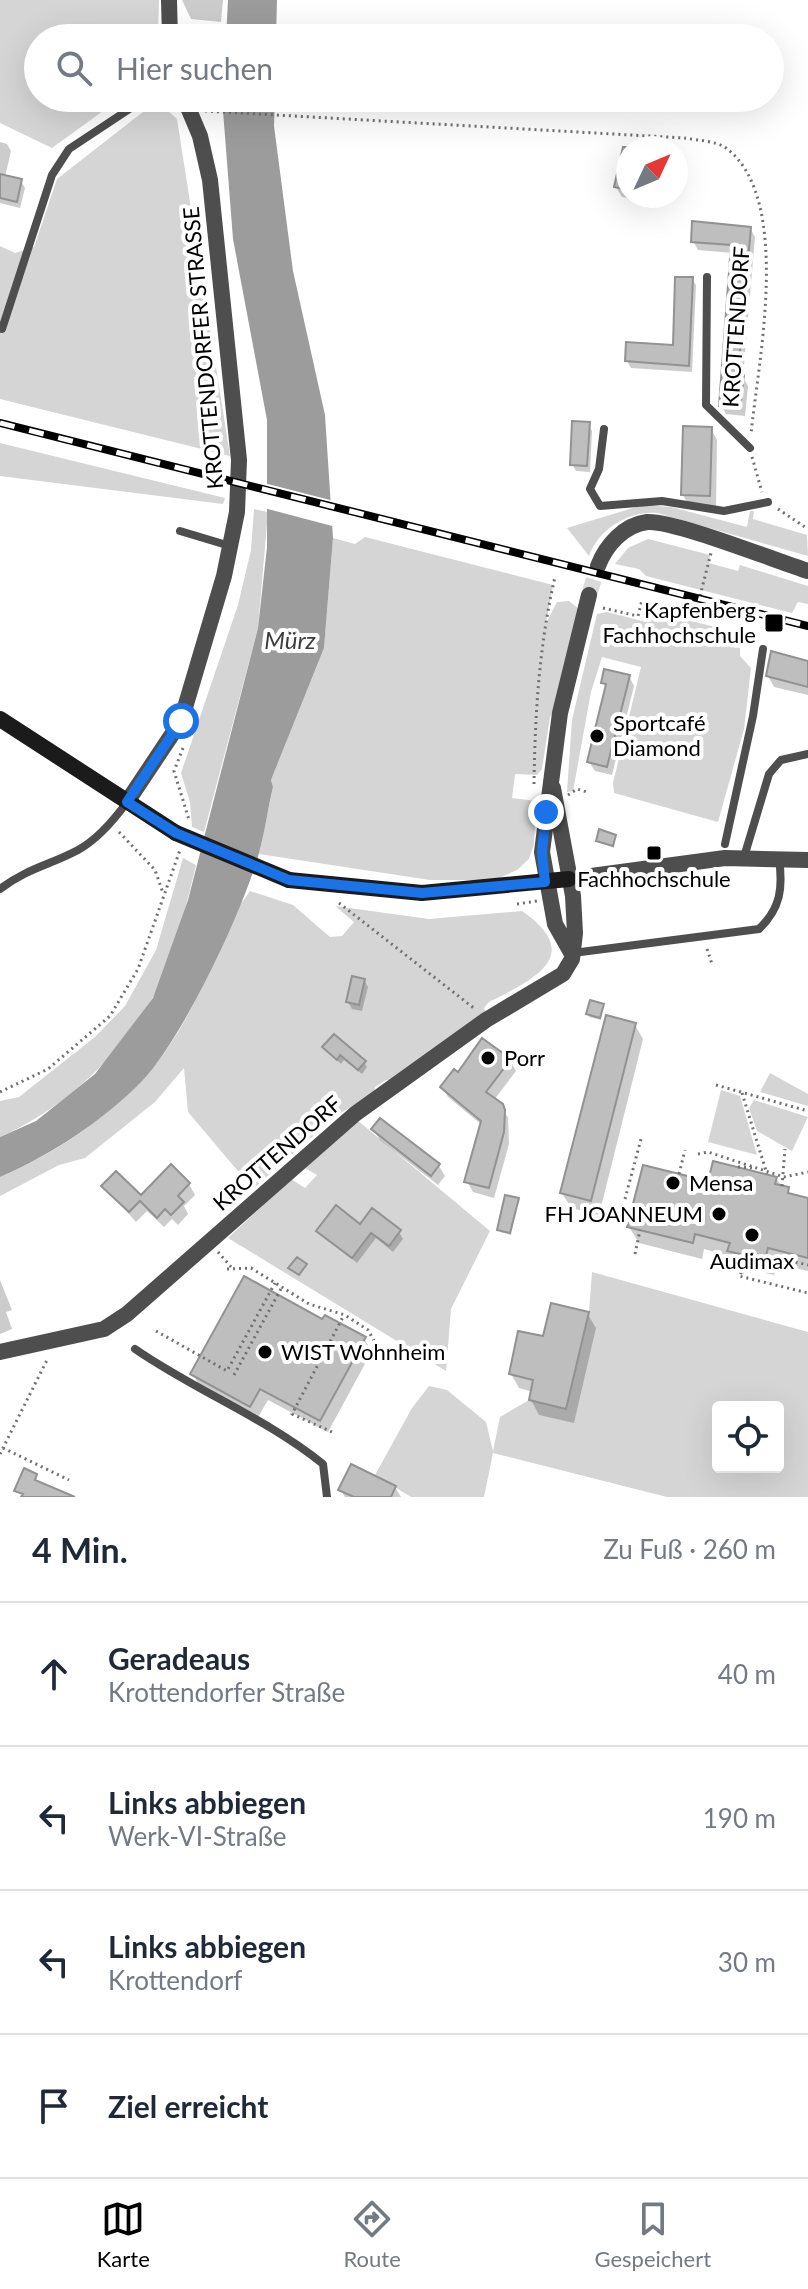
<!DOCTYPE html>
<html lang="de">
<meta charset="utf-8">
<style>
:root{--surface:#fff;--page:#f2f2f3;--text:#1f2937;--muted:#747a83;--line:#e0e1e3;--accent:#000}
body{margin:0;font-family:Lato,sans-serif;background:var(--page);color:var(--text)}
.controls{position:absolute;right:24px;bottom:24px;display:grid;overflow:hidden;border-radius:8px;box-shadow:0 8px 32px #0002}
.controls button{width:72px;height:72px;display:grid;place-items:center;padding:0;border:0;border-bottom:2px solid var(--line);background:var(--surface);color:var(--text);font:40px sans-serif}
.compass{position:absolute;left:616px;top:136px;width:72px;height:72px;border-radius:50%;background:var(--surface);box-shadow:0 8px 32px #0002;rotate:46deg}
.stop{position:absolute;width:24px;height:24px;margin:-18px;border:6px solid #1a73e8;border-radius:50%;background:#fff}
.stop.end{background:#1a73e8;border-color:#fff;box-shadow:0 2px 8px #0008}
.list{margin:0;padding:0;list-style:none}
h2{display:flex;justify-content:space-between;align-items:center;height:104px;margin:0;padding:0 32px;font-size:34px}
h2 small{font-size:26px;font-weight:400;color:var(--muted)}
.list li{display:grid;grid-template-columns:52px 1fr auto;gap:24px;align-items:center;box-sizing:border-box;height:144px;padding:0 32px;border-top:2px solid var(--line)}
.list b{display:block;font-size:30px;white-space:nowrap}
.list p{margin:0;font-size:26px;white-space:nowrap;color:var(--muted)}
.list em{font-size:26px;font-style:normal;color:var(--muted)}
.icon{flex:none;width:44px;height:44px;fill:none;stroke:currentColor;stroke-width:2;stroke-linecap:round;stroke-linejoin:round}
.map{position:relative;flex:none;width:808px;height:1497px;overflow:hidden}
.search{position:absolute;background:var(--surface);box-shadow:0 8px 32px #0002;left:24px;right:24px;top:24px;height:88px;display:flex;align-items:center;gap:20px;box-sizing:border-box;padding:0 28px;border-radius:44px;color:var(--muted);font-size:30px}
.sheet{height:680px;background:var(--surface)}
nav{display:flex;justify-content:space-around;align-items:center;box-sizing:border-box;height:112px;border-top:2px solid var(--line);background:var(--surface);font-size:22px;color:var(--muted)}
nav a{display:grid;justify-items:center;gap:4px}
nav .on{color:var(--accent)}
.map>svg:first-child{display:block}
</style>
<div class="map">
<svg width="808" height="1497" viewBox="0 0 808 1497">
<rect width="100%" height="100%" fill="#fff"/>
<path fill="#d5d5d5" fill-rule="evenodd" d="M0,0H159L158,38H38V98H121L52,148L0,123Z
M157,101L177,119L230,456L0,399V246L15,253L34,247L57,179Z
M0,443L225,498L223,504L0,476Z
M643,505L671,507L747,527L750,511H754L753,519L807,535L808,556L657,513C628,511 599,529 589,556L567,528Z
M254,509L268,512L258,628L204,832L192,827L190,802L181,773L238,605L251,550Z
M365,537L553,585L546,623L557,602L569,601L579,609L559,702L550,717L542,769L537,775L515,774L512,798L536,801L534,844L529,859L517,870L495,880H430L259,854L273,787L271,780L324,648L333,538L355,544Z
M648,539L710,555L709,563L738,571L740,565L808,586V604L798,602L792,613L646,576L639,569L615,564L628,548Z
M648,610L739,633L738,638L732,637L729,647L740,648V656L751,668L744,729L718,822L614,793L613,783L641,667L602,657L591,692L573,791L567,792L572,720L597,614L607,612L642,621Z
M183,858L196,865C188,900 170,969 152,999C117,1059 63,1109 0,1137V1101L19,1097L95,1037L125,1006L156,950Z
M250,891L293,905L330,937L342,936L354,922L335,906L429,919L522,911C585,955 535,979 489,1002L484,1008L487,1014L396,1081L386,1080L375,1087L374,1094L337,1115L253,1189L188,1112L184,1068L155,1102L85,1158L59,1165L0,1196V1177C73,1146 147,1091 185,1020C205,984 220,945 238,908Z
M770,1073L808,1094V1106L760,1092Z
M721,1090L740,1096L757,1155L708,1142Z
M754,1100L808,1117L792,1151L757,1131L749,1108Z
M357,1120L490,1231L451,1309L446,1371L228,1238L291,1179L305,1188L317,1175L305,1168Z
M592,1272L808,1332V1497H667L493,1453L484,1497H411L375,1475L412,1408L429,1386L447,1390L486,1422L493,1451L500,1417L529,1400L566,1409L589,1312ZM718,1407H778V1467H718Z"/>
<path fill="#9c9c9c" d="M228,0H277L276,38H226Z
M222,98H275L274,126L293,271L325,415L333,538L324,648L271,780L273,787C268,808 265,831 259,853C243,911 183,1038 142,1081C103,1121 51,1155 0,1177V1137L36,1121L95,1074L153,998L188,900L258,628L267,547V420L233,239Z"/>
<path fill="#fff" d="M264,483L334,501L336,527L264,508Z"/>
<path fill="#0003" d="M182,0H223L221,22L191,19Z
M0,142L7,144L11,151L5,177L21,181L25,188L20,208L0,203Z
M625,147L629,148L628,196H660L658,205L622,197L616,187Z
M750,228L755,237L743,377L748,386L745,416L726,414L721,405L732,253L698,250L693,241Z
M692,279L696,285L692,372L631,368L627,361L675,348Z
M588,424L592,431L590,472L576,471L572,464Z
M711,429L717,440L716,506H689L683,495Z
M808,663V695L774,687L768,676Z
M629,676L634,686L612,775L595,771L589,762L607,689L603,683Z
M615,836L614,848L598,841Z
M364,980L368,987L362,1011L352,1009L348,1002Z
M603,1005L601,1020L589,1017L588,1014Z
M635,1025L643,1039L599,1215L571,1208L562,1193Z
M325,1048L364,1062L367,1067L362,1074L344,1060L341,1064Z
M510,1060L516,1071L494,1100L508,1117L509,1144L494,1198L473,1192L467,1181L482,1125L448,1097L442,1087L458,1075Z
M380,1121L439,1166L445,1176L438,1185L380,1140L373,1129Z
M775,1178L792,1196L808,1200V1271L777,1264L774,1275L739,1267L733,1257L704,1249L702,1259L639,1243L629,1227L710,1183Z
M189,1184L195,1195L184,1206L188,1214L178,1225L172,1219L164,1227L147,1211L136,1222L104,1186L141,1198Z
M518,1200L511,1235L500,1232L499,1230Z
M360,1227L399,1232L403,1239L393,1252L376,1238L357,1263L319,1231Z
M0,1280L12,1310L6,1312L12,1329L0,1334Z
M587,1313L596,1328L574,1423L539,1415L531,1400L533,1392L519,1388L511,1374L545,1339Z
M323,1322L364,1339L372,1351L328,1432L268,1400L257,1419L200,1387L193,1374Z
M395,1487L401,1497H345L341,1490Z"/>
<path fill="#bebebe" stroke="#929292" stroke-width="2" d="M623,147H628V190L614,187Z
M0,174L22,179L17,202L0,198Z
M692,221L751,227L738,374L744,375L740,408L719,406L731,245L691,242Z
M675,277H693L689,366L625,361L626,342L673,345Z
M572,421L590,422L587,466L570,465Z
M683,426L712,427L710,496L681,495Z
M771,651L808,661V687L766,676Z
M604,669L630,675L607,767L587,762L606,684L601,683Z
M599,829L616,835L613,846L596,841Z
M352,976L365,979L359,1005L346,1002Z
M590,1000L604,1004L600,1018L586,1014Z
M606,1015L636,1023L591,1201L560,1193Z
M334,1034L366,1061L358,1070L340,1055L337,1060L322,1047Z
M482,1038L511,1059L486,1092L503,1104L505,1110L504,1132L489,1188L464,1182L481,1121L440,1087L454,1069L458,1072Z
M380,1118L440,1164L431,1176L371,1129Z
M713,1161L777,1177L775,1184L789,1187L788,1193L808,1198V1258L768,1248L765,1260L727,1251L730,1243L695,1234L693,1243L627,1227L643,1165L708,1181Z
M171,1164L190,1183L178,1196L184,1202L171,1215L165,1209L157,1218L140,1201L129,1212L101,1186L116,1171L141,1195Z
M505,1195L519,1198L510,1233L497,1230Z
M336,1205L360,1224L372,1208L401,1230L389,1246L371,1233L352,1258L316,1231Z
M297,1257L307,1264L299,1275L288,1268Z
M244,1276L322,1319L325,1315L366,1337L320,1421L260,1389L250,1407L190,1374Z
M551,1303L589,1312L566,1409L529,1400L533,1380L509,1374L518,1331L543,1336Z
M351,1464L396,1486L391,1497H354L338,1490Z
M24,1468L37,1474L35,1480L75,1497H21L23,1494L14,1491Z"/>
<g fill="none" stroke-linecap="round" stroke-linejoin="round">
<path stroke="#d9d9d9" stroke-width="16" stroke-dasharray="16 8" stroke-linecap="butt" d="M589,595L598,566"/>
<path stroke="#707070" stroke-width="3" stroke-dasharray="2 4" stroke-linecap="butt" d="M205,111L684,138C696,140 716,141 726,148C793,198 758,362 751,434
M752,457L762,492
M778,509L808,529
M700,596L711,553
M603,608L638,616L642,600
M183,748L174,771L189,820
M534,784C535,714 539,646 555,577
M568,795L577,789L587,792
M119,832L155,870L163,893
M339,903L475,1009
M517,904L537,901
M707,949L712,964
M716,1085L808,1111
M0,1092L48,1069L110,1016L138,969L180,850
M742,1093L767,1174
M698,1154L708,1152L784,1177L808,1172
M738,1167L756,1168
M679,1174L685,1150
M782,1186L785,1149
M625,1199L641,1139
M218,1252L231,1267
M635,1254L640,1230
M744,1255V1268L739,1276L808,1293
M744,1268L775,1257L808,1265
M227,1269L251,1268L309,1304L345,1315L368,1330L378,1348
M742,1272L772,1266L771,1261
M156,1331L227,1371L275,1283
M234,1375L282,1287
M332,1432L292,1414L344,1315
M3,1448L69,1480
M0,1454L48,1358"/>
<path stroke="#4e4e4e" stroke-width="8" d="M707,277L706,405L750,448
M2,329L52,175L69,149L146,98
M604,429L599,469L590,489L600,506L662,501L724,511L768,502
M180,531L230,546
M725,844L753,716L763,649
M744,857L769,774L781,760L808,754
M0,889C28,868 50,865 78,850C98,839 114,820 127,802
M573,953L759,929C781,908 783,888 779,858
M135,1349C196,1391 266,1418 323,1464L327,1497"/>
<path stroke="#4e4e4e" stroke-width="16" d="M169,0L170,38
M598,566C606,545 624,525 647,522C674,520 776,561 808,571
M127,802L181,721L224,576L237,512L239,460L210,180L200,136L184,98
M569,879L725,858L808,860
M572,954L555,924L542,852L560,713L589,595
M0,1352L104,1329L127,1314L355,1114L486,1020L563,974L572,959L575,933L573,896L553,788"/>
<path stroke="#1b1b1b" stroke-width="16" d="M0,719L176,833
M289,880L422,893L569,879"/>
<g stroke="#000" stroke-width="8">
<path id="rail" d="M0,423L808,626"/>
</g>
<use href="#rail" stroke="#fff" stroke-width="5" stroke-dasharray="15" stroke-linecap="butt"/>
<path stroke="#707070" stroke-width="3" stroke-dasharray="2 4" stroke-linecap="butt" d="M766,1256L771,1261"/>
<path stroke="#1b1b1b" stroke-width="16" d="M176,833L289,880"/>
</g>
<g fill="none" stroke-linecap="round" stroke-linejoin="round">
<path stroke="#1a73e8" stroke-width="10" d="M181,721L127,802L176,833L289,880L422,893L545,882L542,852L546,812"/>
</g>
<g fill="#000" stroke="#fff" stroke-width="3">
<rect x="764" y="613" width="20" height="20" rx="4"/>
<circle cx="597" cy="736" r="8"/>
<rect x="646" y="845" width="16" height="16" rx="4"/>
<circle cx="488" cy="1058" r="8"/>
<circle cx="673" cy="1183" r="8"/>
<circle cx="719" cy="1214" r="8"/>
<circle cx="752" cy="1235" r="8"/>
<circle cx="265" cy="1352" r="8"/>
</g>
<g text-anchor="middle" stroke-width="8" stroke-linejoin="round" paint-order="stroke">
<g font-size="22" fill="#000" stroke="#fff">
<text transform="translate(736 327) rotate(-86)" y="8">KROTTENDORF</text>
<text transform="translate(203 348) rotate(-95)" y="8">KROTTENDORFER STRASSE</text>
<text transform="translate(277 1153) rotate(-41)" y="8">KROTTENDORF</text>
</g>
<g font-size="22" fill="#000" stroke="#fff" text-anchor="start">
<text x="756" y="618" text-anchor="end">Kapfenberg<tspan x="756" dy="25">Fachhochschule</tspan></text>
<text x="613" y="731">Sportcafé<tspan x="613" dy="25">Diamond</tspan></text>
<text x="654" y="887" text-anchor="middle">Fachhochschule</text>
<text x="504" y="1066">Porr</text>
<text x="689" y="1191">Mensa</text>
<text x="703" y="1222" text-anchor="end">FH JOANNEUM</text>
<text x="752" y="1269" text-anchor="middle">Audimax</text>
<text x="281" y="1360">WIST Wohnheim</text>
</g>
<g font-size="24" font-style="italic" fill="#3d3d3d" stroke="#fff">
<text x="290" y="649">Mürz</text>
</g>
</g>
</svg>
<div class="controls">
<button><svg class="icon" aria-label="locate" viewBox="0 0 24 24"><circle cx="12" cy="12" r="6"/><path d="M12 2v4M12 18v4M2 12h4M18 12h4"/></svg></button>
</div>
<svg class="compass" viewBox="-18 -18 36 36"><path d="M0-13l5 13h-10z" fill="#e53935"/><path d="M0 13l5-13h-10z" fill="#747a83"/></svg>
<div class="stop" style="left:181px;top:721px"></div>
<div class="stop end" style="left:546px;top:812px"></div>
<div class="search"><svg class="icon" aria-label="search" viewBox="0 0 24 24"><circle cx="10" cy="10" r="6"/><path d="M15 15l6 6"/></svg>Hier suchen</div>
</div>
<section class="sheet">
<h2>4 Min.<small>Zu Fuß · 260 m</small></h2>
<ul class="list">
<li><svg class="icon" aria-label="ahead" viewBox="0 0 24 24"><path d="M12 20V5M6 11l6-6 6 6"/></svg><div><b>Geradeaus</b><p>Krottendorfer Straße</p></div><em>40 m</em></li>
<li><svg class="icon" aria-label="left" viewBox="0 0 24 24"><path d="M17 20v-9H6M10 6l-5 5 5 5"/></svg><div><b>Links abbiegen</b><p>Werk-VI-Straße</p></div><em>190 m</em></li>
<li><svg class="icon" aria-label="left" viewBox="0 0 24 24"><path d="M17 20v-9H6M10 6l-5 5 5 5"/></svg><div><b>Links abbiegen</b><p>Krottendorf</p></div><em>30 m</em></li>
<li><svg class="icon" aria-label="arrive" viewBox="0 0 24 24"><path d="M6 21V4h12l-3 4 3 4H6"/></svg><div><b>Ziel erreicht</b></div></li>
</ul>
</section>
<nav>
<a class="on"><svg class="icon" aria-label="map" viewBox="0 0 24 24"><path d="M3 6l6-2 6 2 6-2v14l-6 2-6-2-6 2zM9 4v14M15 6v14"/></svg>Karte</a>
<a><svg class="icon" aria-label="directions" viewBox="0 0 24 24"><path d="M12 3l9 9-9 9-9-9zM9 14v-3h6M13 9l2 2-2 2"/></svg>Route</a>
<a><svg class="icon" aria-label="saved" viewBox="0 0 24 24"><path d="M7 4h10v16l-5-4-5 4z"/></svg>Gespeichert</a>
</nav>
